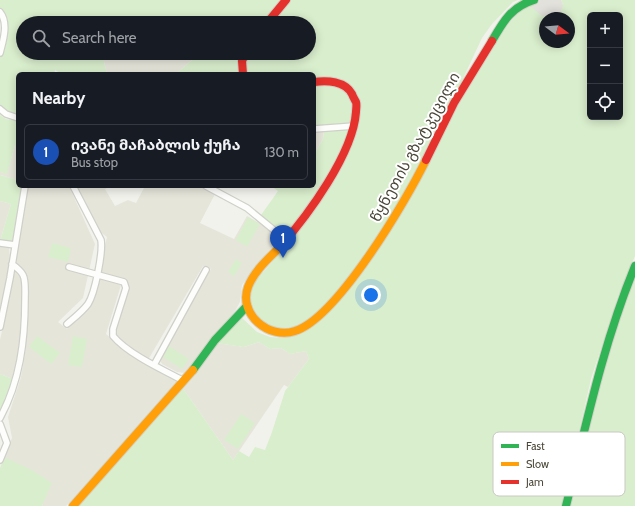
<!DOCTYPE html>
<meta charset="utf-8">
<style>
:root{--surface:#171b24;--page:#20242c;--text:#f1f3f6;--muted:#9ea1a6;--line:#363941;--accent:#858377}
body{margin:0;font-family:Cabin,"Noto Sans Georgian",sans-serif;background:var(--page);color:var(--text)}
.controls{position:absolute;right:12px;top:12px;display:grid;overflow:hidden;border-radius:6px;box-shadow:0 2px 10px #0003}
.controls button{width:36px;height:36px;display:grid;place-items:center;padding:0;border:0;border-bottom:1px solid var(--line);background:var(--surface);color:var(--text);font:20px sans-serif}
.compass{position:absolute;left:539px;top:12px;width:36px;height:36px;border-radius:50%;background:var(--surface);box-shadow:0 2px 10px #0003;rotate:106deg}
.you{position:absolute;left:371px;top:295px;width:14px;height:14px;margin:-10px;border:3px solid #fff;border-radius:50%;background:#1a73e8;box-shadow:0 0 0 6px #1a73e833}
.badge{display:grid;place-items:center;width:26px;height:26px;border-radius:50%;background:var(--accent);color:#fff;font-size:13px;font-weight:700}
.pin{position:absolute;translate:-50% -33px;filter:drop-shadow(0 1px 2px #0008)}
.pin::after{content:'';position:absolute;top:21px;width:14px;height:12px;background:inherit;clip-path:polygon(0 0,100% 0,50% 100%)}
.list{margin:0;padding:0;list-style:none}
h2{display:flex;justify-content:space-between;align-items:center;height:52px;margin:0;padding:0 16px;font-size:17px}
h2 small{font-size:13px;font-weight:400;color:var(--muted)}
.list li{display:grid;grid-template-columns:26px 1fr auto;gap:12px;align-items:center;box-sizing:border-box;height:56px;margin:0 8px 8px;padding:0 8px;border:1px solid var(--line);border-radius:6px}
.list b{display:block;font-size:15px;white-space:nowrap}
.list p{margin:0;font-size:13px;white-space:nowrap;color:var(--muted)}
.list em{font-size:13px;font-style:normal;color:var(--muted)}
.icon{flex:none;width:22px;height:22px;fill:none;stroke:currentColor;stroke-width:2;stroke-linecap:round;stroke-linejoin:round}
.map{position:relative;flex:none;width:635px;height:506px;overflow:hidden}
.search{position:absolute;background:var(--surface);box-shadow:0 2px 10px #0003;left:16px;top:16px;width:300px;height:44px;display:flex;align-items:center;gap:10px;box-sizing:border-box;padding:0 14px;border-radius:22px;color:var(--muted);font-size:15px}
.panel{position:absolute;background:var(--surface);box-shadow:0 2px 10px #0003;left:16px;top:72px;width:300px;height:116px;border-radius:6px}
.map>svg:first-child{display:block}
</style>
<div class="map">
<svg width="635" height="506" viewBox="0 0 635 506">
<rect width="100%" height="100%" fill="#f2f2ed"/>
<path fill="#e6e5da" d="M102,53H186L193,59L176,74H107Z
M324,130L323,139L314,155V131Z
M15,145H18V180L0,175V172L7,173Z
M27,186H69L95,244L83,298L58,322L67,329L90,304L99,278L121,285L106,334L118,344L179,380L86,487L66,506H42L43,502L4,457L12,438L8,417L21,377L26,348V274L16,263L21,211Z
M75,186H111L105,189L115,206L128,200L136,203L145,186H201L215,194L200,223L234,239L247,216L274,232L280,237L242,285L240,302L235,311L185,373L177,372L162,364L160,360L161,353L211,269L203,266L148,360L121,343L114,334L125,282L99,272L107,237L99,231Z
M0,201L11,204L0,241Z
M0,245L9,247L10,260L0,316Z
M15,271L22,280L23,306L21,342L13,379L0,374V340Z
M259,342L270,349L281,348L290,354L306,351L309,359L288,387L284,385L233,460L182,387L216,343L244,347Z"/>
<path fill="#d9eecd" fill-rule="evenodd" d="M0,0H518L513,2L492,24L482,38L459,87L444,110L423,156L380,235L334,297L311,318L293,327L278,328L262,324L248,304L252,285L272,262L314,206L347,146L286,240L261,215L278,191L271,186H314V155L323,139L325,127H314V74H176L192,60L186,53H309V23H135L105,18L104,23H23V53H102L107,74H62L55,70L54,74H18V118L0,109V53L4,38L0,12Z
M561,0H635V256L618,296L591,379L562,506H74L182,387L233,460L239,451L249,457L255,447L265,450L272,432L285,391L309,359L306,351L290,354L281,348L270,349L259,342L244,347L216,343L241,317L257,332L270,337L282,338L299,334L312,326L323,317L348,290L454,109L501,33L517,14L530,5H563ZM590,15H620V117H590ZM545,18H569V42H545Z
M0,115L6,119L18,121V145H15L7,174L0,172Z
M0,175L18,180V186H22L12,243L0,241L11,204L0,201Z
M248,217L260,224L247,247L236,240Z
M52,243L71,248L68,262L48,257Z
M236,259L242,263L234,276L228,272Z
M635,275V506H568C587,429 602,347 635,275Z
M37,336L60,353L51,364L29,347Z
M73,336L87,339L82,367L68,365Z
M169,346L189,359L182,369L163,357Z
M0,374L13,379L9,395L0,413Z
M241,414L255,423L238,449L224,440Z
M4,457L32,470L52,483L42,506H0V468Z"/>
<path fill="#e2e1dc" d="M534,0H561L563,5L560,14L542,16L526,2Z"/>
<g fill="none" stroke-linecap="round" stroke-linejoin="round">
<g stroke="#d0d0ca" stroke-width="8">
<path id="street" d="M0,12C9,23 3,41 0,53
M0,109L6,114L18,118
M314,129L354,126
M206,186L247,208L286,240
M0,243L15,245
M69,267L124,282L126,288L113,329V336C128,354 163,370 184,381
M67,324C74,318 82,312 88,304C95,293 103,253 101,240L73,186
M0,327L10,278L25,186
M154,365L206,270
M0,418C20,381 25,341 25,299C25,293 26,281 23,275C21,271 16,267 12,264
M0,424L7,443L0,460"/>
</g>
<g stroke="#d3d2c5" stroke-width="10">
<path id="fast" d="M492,41C503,22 511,7 534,0
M193,370L215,340L247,306
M566,506C586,425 603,344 635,266"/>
</g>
<g stroke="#d3d2c5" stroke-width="10">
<path id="slow" d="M280,247C269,258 254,271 248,287C238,314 269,340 295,331C337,318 406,201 426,160
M73,506L193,370"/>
</g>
<g stroke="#d3d2c5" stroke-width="10">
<path id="jam" d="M267,23L286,0
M243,74L242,61L246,53
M426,160L454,103L492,41
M280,247C308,215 353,154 356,112C356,109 357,105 356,102C355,100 353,97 352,94C345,81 327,80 314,82"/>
</g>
<use href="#street" stroke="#fdfdfc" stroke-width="5.5"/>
<use href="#fast" stroke="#30b455" stroke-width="8"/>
<use href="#slow" stroke="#ff9f0a" stroke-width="8"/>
<use href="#jam" stroke="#e5322d" stroke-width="8"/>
</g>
<g text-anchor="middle" stroke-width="4" stroke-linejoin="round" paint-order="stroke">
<g font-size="15" fill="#4a4738" stroke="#fff">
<text transform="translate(415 147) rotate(-61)" y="5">წყნეთის გზატკეცილი</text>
</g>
</g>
<rect x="493" y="432" width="132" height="64" rx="6" fill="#fff" stroke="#c9c8c3" stroke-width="1"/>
<rect x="501" y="444" width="18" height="4" fill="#30b455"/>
<rect x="501" y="462" width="18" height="4" fill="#ff9f0a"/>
<rect x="501" y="480" width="18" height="4" fill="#e5322d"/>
<g font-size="11" fill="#4a4738">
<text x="526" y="450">Fast</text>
<text x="526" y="468">Slow</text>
<text x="526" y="486">Jam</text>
</g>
</svg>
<div class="controls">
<button>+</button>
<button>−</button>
<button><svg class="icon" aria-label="locate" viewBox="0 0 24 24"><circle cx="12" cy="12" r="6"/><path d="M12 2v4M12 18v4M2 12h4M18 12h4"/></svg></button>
</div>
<svg class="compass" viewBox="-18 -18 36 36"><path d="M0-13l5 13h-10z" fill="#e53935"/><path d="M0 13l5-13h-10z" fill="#9ea1a6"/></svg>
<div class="you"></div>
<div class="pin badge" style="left:283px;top:258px;background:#1a4fb4">1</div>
<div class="search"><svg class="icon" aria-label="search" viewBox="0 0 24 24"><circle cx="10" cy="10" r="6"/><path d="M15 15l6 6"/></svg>Search here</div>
<section class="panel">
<h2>Nearby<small></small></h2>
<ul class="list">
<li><span class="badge" style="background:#1a4fb4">1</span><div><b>ივანე მაჩაბლის ქუჩა</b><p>Bus stop</p></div><em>130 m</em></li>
</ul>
</section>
</div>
